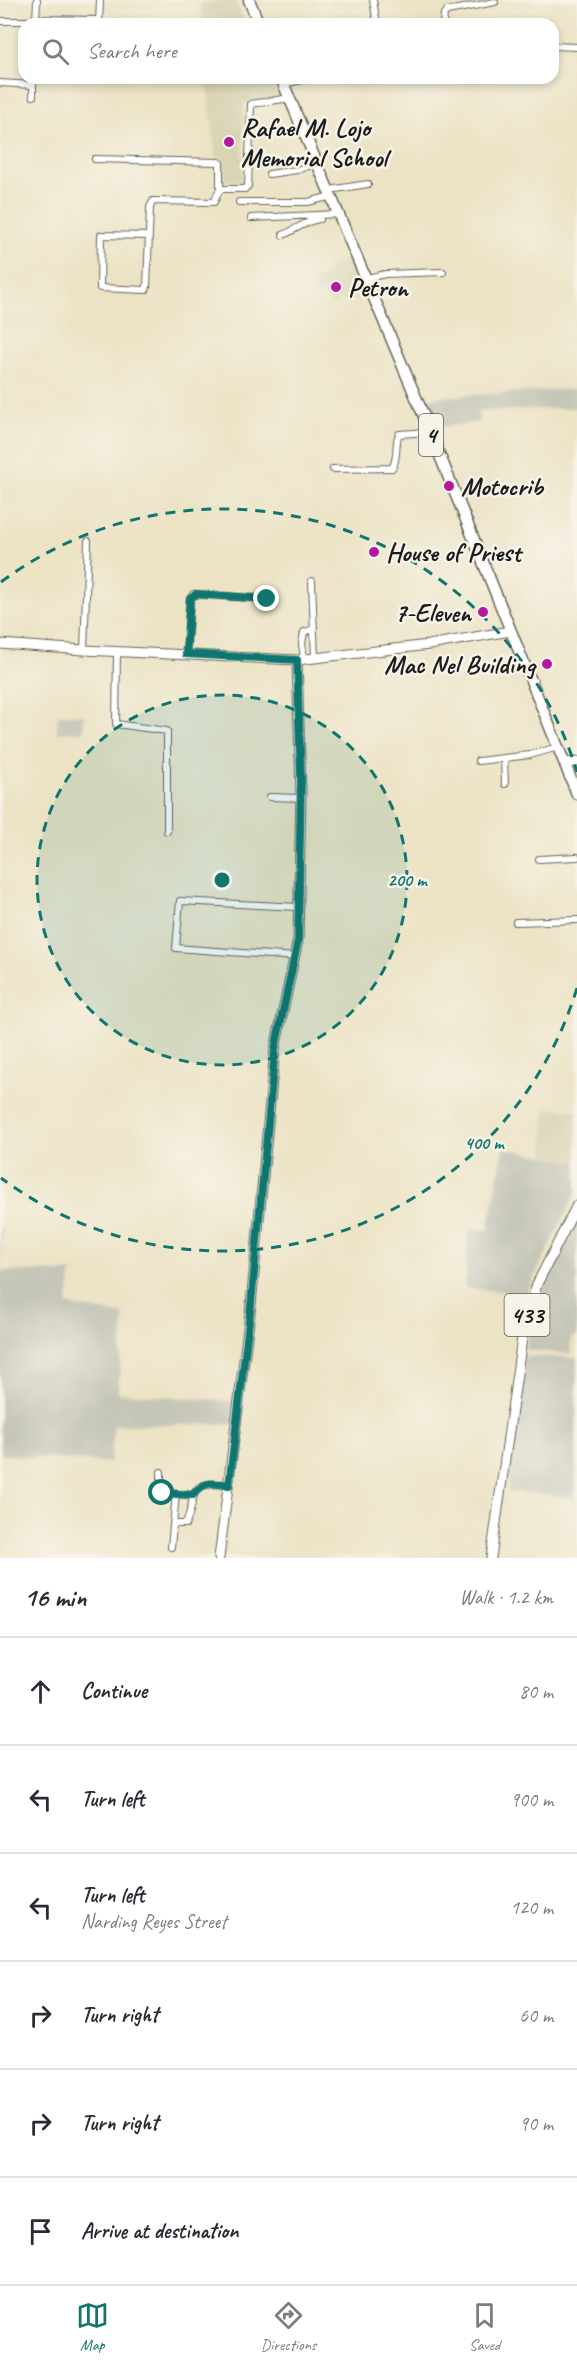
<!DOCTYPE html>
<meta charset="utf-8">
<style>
:root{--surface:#fff;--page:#f7f7f7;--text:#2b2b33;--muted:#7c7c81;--line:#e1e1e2;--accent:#0f766e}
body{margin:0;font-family:Caveat,sans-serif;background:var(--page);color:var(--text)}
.stop{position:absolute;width:18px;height:18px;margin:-14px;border:4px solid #0f766e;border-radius:50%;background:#fff}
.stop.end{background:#0f766e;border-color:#fff;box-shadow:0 2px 6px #0008}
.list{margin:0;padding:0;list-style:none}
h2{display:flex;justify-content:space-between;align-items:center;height:78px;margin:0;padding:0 24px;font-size:26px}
h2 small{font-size:20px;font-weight:400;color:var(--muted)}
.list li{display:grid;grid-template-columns:39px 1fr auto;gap:18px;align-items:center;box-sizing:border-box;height:108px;padding:0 24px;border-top:2px solid var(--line)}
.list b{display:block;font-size:22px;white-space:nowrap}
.list p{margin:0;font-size:20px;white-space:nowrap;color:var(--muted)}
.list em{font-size:20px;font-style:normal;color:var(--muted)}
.icon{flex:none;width:33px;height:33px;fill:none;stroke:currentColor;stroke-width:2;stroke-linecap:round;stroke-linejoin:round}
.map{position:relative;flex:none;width:577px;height:1558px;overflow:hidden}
.search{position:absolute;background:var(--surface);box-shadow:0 3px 9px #0003;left:18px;right:18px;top:18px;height:66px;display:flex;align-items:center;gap:15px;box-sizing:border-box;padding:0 21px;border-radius:18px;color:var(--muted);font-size:22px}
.sheet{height:726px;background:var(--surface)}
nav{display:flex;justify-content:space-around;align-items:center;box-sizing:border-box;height:84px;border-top:2px solid var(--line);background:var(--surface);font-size:16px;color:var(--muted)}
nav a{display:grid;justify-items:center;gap:3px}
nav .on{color:var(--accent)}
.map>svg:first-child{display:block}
</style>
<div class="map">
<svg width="577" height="1558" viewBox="0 0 577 1558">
<rect width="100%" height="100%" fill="#f7f3e8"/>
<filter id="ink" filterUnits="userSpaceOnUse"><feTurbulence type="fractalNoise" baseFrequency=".0167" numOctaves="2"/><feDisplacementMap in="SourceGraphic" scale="12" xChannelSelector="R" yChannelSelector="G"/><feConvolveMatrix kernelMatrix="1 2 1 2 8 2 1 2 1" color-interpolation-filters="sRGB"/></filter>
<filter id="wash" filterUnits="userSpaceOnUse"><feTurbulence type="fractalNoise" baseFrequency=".008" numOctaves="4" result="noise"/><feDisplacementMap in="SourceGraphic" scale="24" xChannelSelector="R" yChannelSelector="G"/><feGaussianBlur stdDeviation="1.35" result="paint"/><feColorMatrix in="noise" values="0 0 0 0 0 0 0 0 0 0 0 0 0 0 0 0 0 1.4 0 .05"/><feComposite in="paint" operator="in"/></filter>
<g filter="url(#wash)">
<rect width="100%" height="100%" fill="#ece3c5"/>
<path fill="#d9d4b4" d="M221,0H235L246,24H203L200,4Z
M206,78H269L279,99L261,103L244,102L242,181H219Z
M347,260L364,300H337L336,306L327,300L325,292L315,294L312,282L329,275L327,269Z
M545,1108L577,1110V1163L544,1157Z"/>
<path fill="#c5c5b8" d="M577,389V408L478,411L479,422L450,426H436L426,401L436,397Z
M58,714L84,715L83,732L57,733Z
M504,1148L577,1163V1191L526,1294L465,1288L469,1229L488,1230Z
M577,1221V1337H571L570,1354L526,1350L529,1327L538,1297Z
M0,1227H2L1,1271L72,1272L67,1305L124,1315L118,1393L234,1401L233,1424L114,1425L110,1463L0,1454Z
M525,1356L577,1358L575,1498L508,1491Z"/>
</g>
<g filter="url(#ink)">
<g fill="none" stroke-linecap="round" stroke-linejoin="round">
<g stroke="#656257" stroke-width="8">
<path id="street" d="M373,0L377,24
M36,19L99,20
M36,20L37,0
M0,21H36
M99,23L100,0
M443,24L444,14L447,11L495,2
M553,46L577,47
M0,83L33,85
M284,84L310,78
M33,96V78
M95,159L218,162L220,163V189H245L248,186L251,104L290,98
M269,174L297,170L317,163
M329,190L368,184
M239,202H308L332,196
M251,218L339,214
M283,235C295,230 307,220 320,219
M149,236L101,235L100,288L146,290L147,287L150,207L153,201L214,202L220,189
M367,278L385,274L443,272
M333,469L392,468C399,458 394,444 399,434L430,432
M312,581L315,659
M84,650L88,541
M117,652L116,724L167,731V831
M186,654L190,599L193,594L267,599
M304,659L302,644L304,632L314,629
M478,761L504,758
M505,784L504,758L530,755L558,747
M270,797L301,798
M539,859L577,857
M516,922L577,920
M296,957L176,948L180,901L299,907
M161,1472V1492L176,1494
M173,1524H186C198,1492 186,1481 229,1485
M171,1547L176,1494L193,1495"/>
</g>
<g stroke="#656257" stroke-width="11">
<path id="secondary" d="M0,644L84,650L297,660L429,645L510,631
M565,763L577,762
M219,1558L251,1305L275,1049L298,940L301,793L297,660"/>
</g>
<g stroke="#656257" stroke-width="11">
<path id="primary" d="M491,1558L523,1331L537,1284L577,1205"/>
</g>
<g stroke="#656257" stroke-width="13">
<path id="highway" d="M249,0L259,24
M281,78L423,414L577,794"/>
</g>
<use href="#street" stroke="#fff" stroke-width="6"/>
<use href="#secondary" stroke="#fff" stroke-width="9"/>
<use href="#primary" stroke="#fff" stroke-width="9"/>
<use href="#highway" stroke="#fff" stroke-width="10"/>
</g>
</g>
<g fill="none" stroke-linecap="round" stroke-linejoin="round" filter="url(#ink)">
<path stroke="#0f766e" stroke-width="8" d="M162,1493L193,1495C205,1480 212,1483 229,1485L251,1305L275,1049L298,940L301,780L297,660L186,654L190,599L196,594L267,599"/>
</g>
<circle cx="222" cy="880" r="185" fill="#0f766e" fill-opacity=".12"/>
<g fill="none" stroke="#0f766e" stroke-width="3" stroke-dasharray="10 8">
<circle cx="222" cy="880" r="185"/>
<path d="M577 988A371 371 0 0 1 1 1178M1 582A371 371 0 0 1 577 772"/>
</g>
<g fill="#b5179e" stroke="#f7f3e8" stroke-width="2">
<circle cx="229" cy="142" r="6"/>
<circle cx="336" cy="287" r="6"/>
<circle cx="449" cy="486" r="6"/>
<circle cx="374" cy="552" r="6"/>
<circle cx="483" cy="612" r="6"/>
<circle cx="547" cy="664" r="6"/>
</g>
<g text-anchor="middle" stroke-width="5" stroke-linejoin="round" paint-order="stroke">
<g fill="#f7f3e8" stroke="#5e5c59" stroke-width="1.5">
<rect x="419" y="414" width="24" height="42" rx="4.5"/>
<rect x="504.5" y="1294" width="45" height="42" rx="4.5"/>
</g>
<g font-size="24" font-weight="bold" fill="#1c1c1c">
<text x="431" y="443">4</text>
<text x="527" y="1323">433</text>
</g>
<g font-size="26" font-weight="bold" fill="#1c1c1c" stroke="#f7f3e8" text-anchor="start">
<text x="241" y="136">Rafael M. Lojo<tspan x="241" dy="30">Memorial School</tspan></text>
<text x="348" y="296">Petron</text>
<text x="461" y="495">Motocrib</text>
<text x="386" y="561">House of Priest</text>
<text x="471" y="621" text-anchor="end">7-Eleven</text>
<text x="535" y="673" text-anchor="end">Mac Nel Building</text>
</g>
</g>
<circle cx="222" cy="880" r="9" fill="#0f766e" stroke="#f7f3e8" stroke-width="3"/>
<g font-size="18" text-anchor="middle" font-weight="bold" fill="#0f766e" stroke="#f7f3e8" stroke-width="5" stroke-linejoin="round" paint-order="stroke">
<text x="407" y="886">200 m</text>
<text x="484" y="1149">400 m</text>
</g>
</svg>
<div class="stop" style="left:162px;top:1493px"></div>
<div class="stop end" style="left:267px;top:599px"></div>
<div class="search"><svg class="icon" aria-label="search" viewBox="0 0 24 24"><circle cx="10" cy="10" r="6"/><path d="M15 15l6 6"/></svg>Search here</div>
</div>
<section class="sheet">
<h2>16 min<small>Walk · 1.2 km</small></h2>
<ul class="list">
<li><svg class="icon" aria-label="ahead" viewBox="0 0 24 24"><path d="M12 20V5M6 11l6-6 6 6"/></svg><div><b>Continue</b></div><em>80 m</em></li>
<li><svg class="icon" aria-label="left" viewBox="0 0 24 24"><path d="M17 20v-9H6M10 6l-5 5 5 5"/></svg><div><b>Turn left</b></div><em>900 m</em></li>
<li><svg class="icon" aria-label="left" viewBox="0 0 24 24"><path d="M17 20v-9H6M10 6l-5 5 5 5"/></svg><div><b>Turn left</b><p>Narding Reyes Street</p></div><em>120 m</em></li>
<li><svg class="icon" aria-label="right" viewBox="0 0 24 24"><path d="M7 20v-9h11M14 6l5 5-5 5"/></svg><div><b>Turn right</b></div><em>60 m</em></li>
<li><svg class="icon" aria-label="right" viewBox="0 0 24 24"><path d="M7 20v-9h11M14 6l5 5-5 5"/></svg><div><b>Turn right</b></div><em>90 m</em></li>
<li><svg class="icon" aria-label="arrive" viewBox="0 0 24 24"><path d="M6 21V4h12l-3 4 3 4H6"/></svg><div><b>Arrive at destination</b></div></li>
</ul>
</section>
<nav>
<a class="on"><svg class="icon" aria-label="map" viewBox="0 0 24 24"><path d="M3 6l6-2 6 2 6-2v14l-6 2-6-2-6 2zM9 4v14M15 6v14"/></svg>Map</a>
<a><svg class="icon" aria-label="directions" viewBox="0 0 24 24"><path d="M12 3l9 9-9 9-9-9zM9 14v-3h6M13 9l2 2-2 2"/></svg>Directions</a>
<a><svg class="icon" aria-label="saved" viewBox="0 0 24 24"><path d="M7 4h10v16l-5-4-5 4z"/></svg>Saved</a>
</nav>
